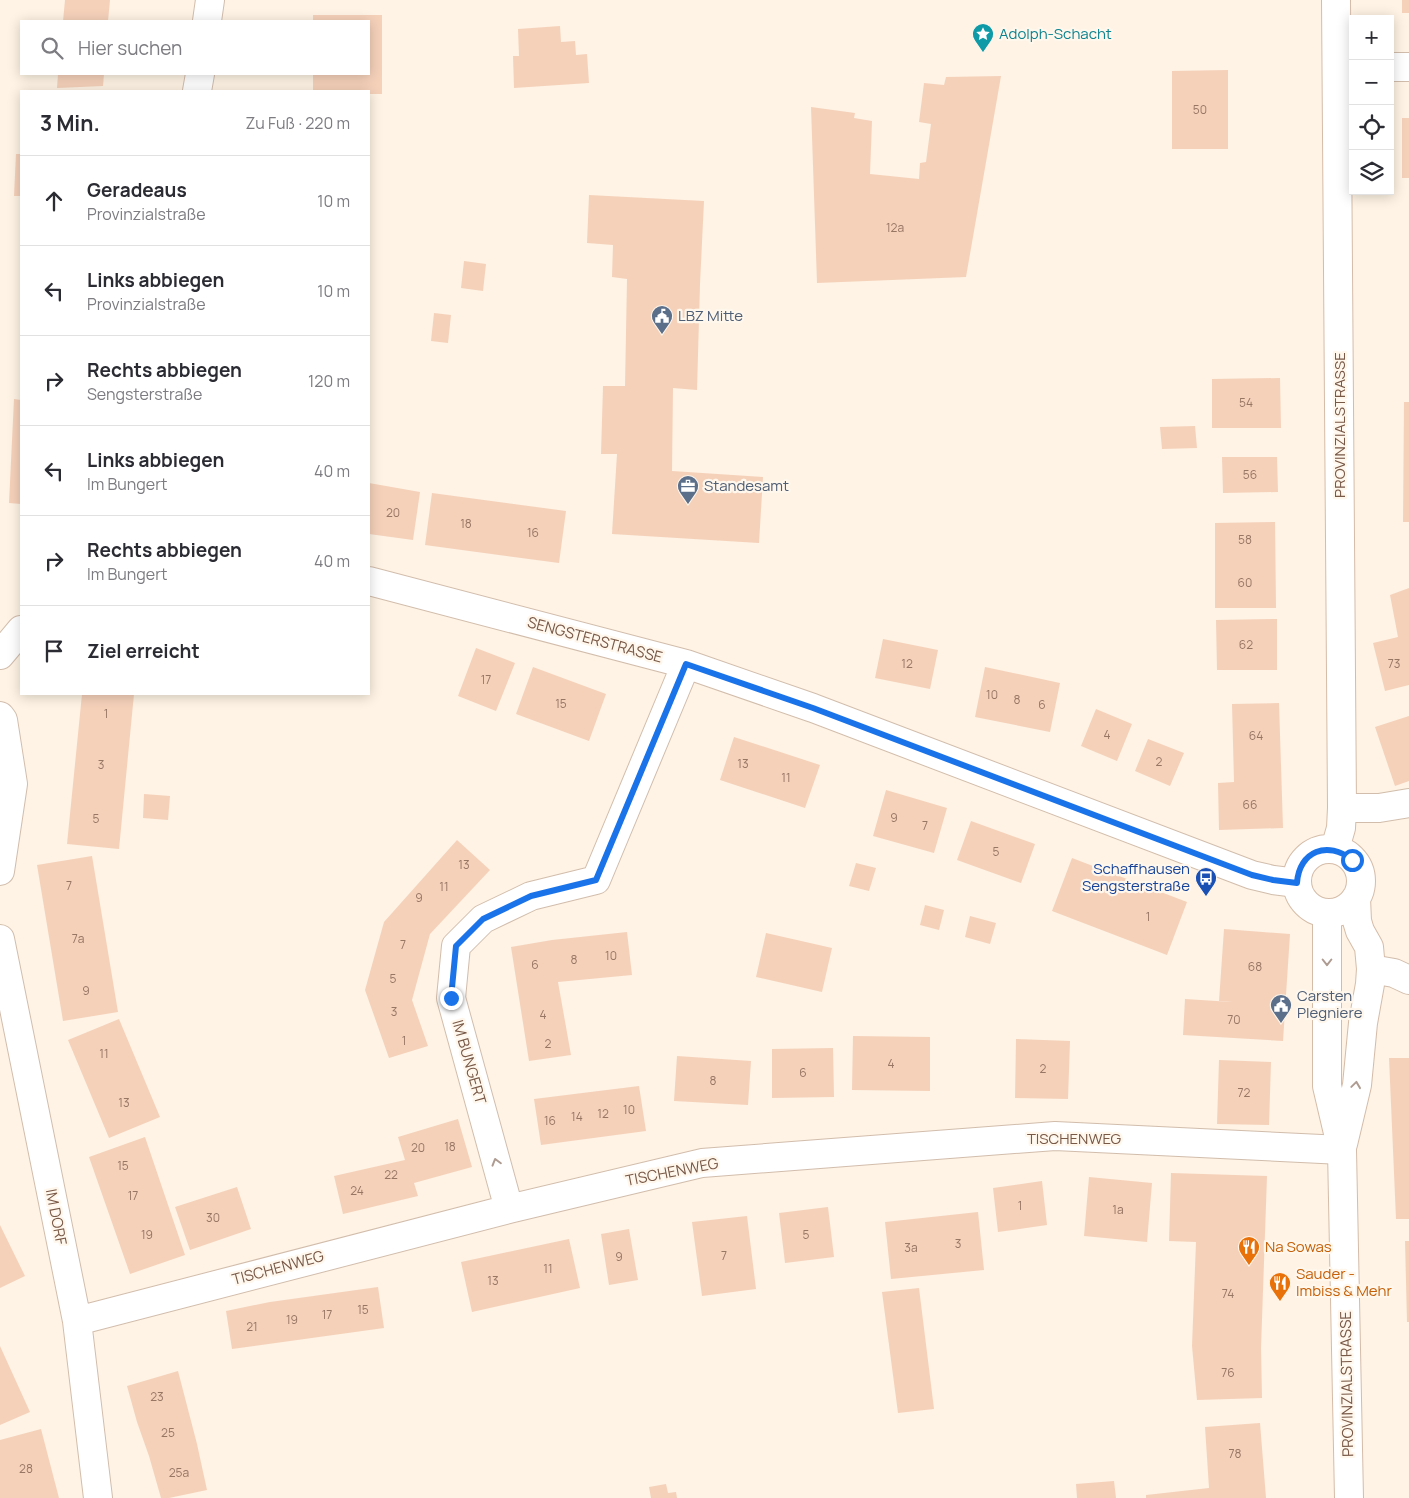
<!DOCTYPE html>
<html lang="de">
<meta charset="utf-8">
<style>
:root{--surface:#fff;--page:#f7f7f7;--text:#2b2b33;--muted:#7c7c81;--line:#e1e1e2}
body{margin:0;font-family:Manrope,sans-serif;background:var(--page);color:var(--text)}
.controls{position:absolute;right:15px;top:15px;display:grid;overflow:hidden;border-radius:0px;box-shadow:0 2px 12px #0003}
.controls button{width:45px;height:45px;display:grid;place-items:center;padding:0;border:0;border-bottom:1px solid var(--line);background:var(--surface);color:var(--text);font:25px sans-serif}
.stop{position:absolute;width:15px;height:15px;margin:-11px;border:4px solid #1a73e8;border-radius:50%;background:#fff}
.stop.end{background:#1a73e8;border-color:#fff;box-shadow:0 1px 5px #0008}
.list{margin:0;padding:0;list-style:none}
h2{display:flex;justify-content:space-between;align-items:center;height:65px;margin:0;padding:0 20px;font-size:21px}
h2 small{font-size:16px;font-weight:400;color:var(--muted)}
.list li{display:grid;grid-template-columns:32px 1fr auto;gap:15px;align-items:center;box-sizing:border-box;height:90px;padding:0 20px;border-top:1px solid var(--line)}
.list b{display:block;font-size:19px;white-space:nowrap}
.list p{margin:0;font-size:16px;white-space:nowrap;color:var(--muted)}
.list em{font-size:16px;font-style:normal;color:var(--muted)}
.icon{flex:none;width:28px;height:28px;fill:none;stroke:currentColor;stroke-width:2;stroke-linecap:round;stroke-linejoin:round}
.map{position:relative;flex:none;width:1409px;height:1498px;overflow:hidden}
.search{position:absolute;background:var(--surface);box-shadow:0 2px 12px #0003;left:20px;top:20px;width:350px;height:55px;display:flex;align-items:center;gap:12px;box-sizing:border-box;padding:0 18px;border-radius:0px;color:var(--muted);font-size:19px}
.panel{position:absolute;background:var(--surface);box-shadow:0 2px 12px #0003;left:20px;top:90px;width:350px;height:605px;border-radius:0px}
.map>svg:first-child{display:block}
</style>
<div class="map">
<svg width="1409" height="1498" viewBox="0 0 1409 1498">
<rect width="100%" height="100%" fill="#fef3e4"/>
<path fill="#f5d1ba" d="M65,0H110L108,21H63Z
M1402,0H1409V13H1402Z
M313,15H382V94H369V91H313V74H369V21H313Z
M560,26L561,42L575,41L576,55L587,54L589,83L514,88L513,56H519L518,29Z
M1228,70V149H1172V71Z
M58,74H104L103,86L57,88Z
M1001,76L966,277L817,283L811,107L855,113L854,118L872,121L870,174L919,179L920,163L926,162L931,124L919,122L924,83L944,85L946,77Z
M1402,118H1409V178H1402Z
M16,154H21V196H14Z
M589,195L704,201L700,284L697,390L673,388L672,471L763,477L759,543L612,534L617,454H601L603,386H625L627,279L612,277L613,245L587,243Z
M464,261L486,264L483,291L461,288Z
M434,313L451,315L448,343L431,341Z
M1280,378L1281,428H1212V379Z
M14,399L21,400V504L9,503Z
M1404,402H1409V522H1403Z
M1195,426L1197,448L1162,449L1160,427Z
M1222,457H1277L1278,492L1223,493Z
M369,483L420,492L413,540L369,534Z
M432,493L566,511L559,563L425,545Z
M1275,522L1276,608H1215V523Z
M1409,588V685L1385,691L1373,643L1398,637L1390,595Z
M1277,619V670H1217L1216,620Z
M883,639L938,650L930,689L875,678Z
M476,648L515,663L496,711L458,696Z
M533,667L606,694L589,741L516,714Z
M985,667L1060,683L1050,732L975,717Z
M82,694H134L119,849L67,844Z
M1279,703L1283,828L1219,830L1218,783L1234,782L1232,704Z
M1096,709L1132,724L1117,761L1081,746Z
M1409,716V781L1395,786L1375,727Z
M734,737L820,765L805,808L720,780Z
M1148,739L1184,753L1170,786L1135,771Z
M886,790L947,808L934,853L873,836Z
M144,794L170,796L168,820L143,818Z
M971,821L1035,844L1021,883L957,860Z
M457,840L490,870L430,934L412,1000L428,1046L389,1058L365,990L384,922Z
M92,856L118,1012L63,1021L37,865Z
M1072,858L1187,902L1167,955L1052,911Z
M856,863L876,868L869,891L849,886Z
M925,905L944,910L939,930L920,925Z
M970,916L996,923L990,944L965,937Z
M1224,929L1290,934L1283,1041L1183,1035L1185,999L1232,1002L1219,1001Z
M627,932L632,975L558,982L571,1055L529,1061L511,947L552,940Z
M766,933L832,948L822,992L756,977Z
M119,1019L160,1117L109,1138L68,1040Z
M853,1036L930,1037V1091L852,1090Z
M1016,1039L1070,1041L1068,1099L1015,1098Z
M833,1048L834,1097L772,1098V1049Z
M677,1056L751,1061L748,1105L674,1101Z
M1389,1058H1409V1219H1396Z
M1219,1060L1271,1062L1269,1125L1217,1124Z
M639,1086L646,1131L541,1145L534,1099Z
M458,1119L472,1167L414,1183L418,1196L343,1214L334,1176L405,1160L398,1137Z
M145,1137L185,1255L130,1274L89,1157Z
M1171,1173L1267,1176L1261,1348L1262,1398L1197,1400L1192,1346L1196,1242L1169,1241Z
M1089,1177L1152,1183L1147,1242L1084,1236Z
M1042,1181L1047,1225L998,1232L993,1188Z
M237,1187L251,1229L190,1250L175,1207Z
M828,1207L834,1257L785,1263L779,1213Z
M978,1212L984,1270L891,1279L885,1222Z
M747,1216L756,1289L702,1296L692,1222Z
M0,1225L25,1276L0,1288Z
M629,1229L638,1280L609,1285L601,1234Z
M569,1239L580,1288L472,1312L461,1262Z
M1405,1241H1409V1322H1407Z
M378,1287L384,1328L232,1349L226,1311L270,1302Z
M919,1288L934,1409L898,1413L882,1292Z
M0,1346L30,1412L0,1425Z
M178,1371L197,1444L207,1490L169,1498H161L149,1456L137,1422L127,1386Z
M1260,1423L1266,1498H1146V1495L1209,1488L1205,1427Z
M41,1429L59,1498H0V1440Z
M1114,1481L1116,1498H1077L1076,1484Z
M666,1484L668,1493L676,1492L677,1498H651L649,1487Z"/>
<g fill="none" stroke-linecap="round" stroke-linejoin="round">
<g stroke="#d2bdac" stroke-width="30">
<path id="street" d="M207,21L210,0
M1390,67H1409
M197,91L200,74
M369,581L686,664L813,708L1252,875L1273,880L1297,883
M0,655L21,630
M0,716L3,720L13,784L0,871
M1342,808H1379L1409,803
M0,939L77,1321L98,1498
M1371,969L1394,973L1409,980
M509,1209L451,998L456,946L483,919L531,896L596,880L686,664
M77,1321L509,1209L702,1163L1055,1136L1342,1150"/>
</g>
<g stroke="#d5bca9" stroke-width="30">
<path id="secondary" d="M1297 881a32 32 0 1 1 64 0a32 32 0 1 1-64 0Z
M1335,849L1341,828L1342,808L1336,0
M1327,914V1086L1342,1150L1349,1498
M1343,1144L1357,1085L1363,1023L1370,984L1371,969L1369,947L1360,931L1357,921L1356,898"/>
</g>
<use href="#street" stroke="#fff" stroke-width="28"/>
<use href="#secondary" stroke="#fff" stroke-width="28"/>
</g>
<defs><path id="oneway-chevron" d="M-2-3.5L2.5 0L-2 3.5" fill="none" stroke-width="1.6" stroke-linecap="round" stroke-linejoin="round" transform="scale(1.25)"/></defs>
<g stroke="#ae9b91">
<use href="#oneway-chevron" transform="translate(1327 962) rotate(90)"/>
<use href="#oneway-chevron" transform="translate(1356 1085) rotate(-82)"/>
<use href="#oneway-chevron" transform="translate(496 1162) rotate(-106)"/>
</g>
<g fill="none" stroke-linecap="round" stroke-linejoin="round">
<path stroke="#1a73e8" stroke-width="6" d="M451,998L456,946L483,919L531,896L596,880L686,664L813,708L1252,875L1273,880L1297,883C1299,851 1328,840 1352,860"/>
</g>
<defs>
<g id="sight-pin" transform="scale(1.125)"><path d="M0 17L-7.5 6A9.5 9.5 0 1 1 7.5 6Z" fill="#0f9aa8" stroke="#fff7ec"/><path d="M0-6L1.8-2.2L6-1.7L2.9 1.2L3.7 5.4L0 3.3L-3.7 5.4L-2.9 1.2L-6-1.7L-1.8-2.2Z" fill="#fff"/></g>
<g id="civic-pin" transform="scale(1.125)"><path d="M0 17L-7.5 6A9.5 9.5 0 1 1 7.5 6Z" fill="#5c6f8a" stroke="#fff7ec"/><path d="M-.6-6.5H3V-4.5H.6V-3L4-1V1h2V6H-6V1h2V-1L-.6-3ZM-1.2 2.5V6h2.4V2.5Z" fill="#fff"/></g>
<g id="office-pin" transform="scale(1.125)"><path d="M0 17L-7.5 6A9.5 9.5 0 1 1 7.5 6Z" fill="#5c6f8a" stroke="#fff7ec"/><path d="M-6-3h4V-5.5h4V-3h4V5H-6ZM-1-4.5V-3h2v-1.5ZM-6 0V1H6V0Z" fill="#fff"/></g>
<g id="bus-pin" transform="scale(1.125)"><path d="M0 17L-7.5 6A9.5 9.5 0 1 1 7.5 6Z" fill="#1a4fb4" stroke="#fff7ec"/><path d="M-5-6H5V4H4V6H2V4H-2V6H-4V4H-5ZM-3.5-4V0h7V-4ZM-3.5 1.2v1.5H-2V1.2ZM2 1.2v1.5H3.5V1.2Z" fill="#fff"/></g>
<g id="restaurant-pin" transform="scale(1.125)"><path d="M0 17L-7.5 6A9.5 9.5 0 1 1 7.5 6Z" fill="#e8710a" stroke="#fff7ec"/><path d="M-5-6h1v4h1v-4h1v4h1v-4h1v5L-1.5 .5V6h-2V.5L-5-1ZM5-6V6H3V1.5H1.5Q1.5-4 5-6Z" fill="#fff"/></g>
</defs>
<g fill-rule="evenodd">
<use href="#sight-pin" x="983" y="34"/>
<use href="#civic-pin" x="662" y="316"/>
<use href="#office-pin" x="688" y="486"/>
<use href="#bus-pin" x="1206" y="878"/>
<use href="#civic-pin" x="1281" y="1005"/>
<use href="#restaurant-pin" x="1249" y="1247"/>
<use href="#restaurant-pin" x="1280" y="1283"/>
</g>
<g text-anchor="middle" stroke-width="4.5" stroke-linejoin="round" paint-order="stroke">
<g font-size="12" fill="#977664">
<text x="1200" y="114">50</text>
<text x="895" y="232">12a</text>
<text x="1246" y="407">54</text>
<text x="1250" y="479">56</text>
<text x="393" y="517">20</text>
<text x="466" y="528">18</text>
<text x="533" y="537">16</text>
<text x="1245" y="544">58</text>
<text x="1245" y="587">60</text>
<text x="1246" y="649">62</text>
<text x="907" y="668">12</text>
<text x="1394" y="668">73</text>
<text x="486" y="684">17</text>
<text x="992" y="699">10</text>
<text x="1017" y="704">8</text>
<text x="561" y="708">15</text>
<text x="1042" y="709">6</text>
<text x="106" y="718">1</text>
<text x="1107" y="739">4</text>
<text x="1256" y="740">64</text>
<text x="1159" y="766">2</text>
<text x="743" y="768">13</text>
<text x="101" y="769">3</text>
<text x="786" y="782">11</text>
<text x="1250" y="809">66</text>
<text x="894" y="822">9</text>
<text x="96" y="823">5</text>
<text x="925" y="830">7</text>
<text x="996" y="856">5</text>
<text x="464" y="869">13</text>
<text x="69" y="890">7</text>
<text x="444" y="891">11</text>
<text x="419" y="902">9</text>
<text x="1148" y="921">1</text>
<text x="78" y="943">7a</text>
<text x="403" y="949">7</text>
<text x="611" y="960">10</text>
<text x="574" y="964">8</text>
<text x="535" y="969">6</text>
<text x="1255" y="971">68</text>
<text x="393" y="983">5</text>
<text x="86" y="995">9</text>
<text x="394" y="1016">3</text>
<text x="543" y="1019">4</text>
<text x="1234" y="1024">70</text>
<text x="404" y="1045">1</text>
<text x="548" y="1048">2</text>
<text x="104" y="1058">11</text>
<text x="891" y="1068">4</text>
<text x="1043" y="1073">2</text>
<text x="803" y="1077">6</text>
<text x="713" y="1085">8</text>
<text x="1244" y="1097">72</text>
<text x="124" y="1107">13</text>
<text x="629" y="1114">10</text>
<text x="603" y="1118">12</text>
<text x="577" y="1121">14</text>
<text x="550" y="1125">16</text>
<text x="450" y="1151">18</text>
<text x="418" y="1152">20</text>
<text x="123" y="1170">15</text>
<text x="391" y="1179">22</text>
<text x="357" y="1195">24</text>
<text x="133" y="1200">17</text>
<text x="1020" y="1210">1</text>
<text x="1118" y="1214">1a</text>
<text x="213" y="1222">30</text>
<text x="147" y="1239">19</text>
<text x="806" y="1239">5</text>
<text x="958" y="1248">3</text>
<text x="911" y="1252">3a</text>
<text x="724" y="1260">7</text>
<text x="619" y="1261">9</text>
<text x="548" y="1273">11</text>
<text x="493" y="1285">13</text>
<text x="1228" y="1298">74</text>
<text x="363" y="1314">15</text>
<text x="327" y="1319">17</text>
<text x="292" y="1324">19</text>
<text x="252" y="1331">21</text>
<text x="1228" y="1377">76</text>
<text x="157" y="1401">23</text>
<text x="168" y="1437">25</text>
<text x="1235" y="1458">78</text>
<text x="26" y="1473">28</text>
<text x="179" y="1477">25a</text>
</g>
<g font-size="15" fill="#0d838f" stroke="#fff7ec" text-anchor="start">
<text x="999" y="39">Adolph-Schacht</text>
</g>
<g font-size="15" fill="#4e5e75" stroke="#fff7ec" text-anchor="start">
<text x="678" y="321">LBZ Mitte</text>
<text x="704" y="491">Standesamt</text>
<text x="1297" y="1001">Carsten<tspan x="1297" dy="17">Plegniere</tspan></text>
</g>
<g font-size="15" fill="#785847" stroke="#fff7ec">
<text transform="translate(1340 425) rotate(-90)" y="5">PROVINZIALSTRASSE</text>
<text transform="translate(595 640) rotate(15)" y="5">SENGSTERSTRASSE</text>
<text transform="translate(469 1062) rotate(74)" y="5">IM BUNGERT</text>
<text x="1074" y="1144">TISCHENWEG</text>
<text transform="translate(672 1172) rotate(-11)" y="5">TISCHENWEG</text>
<text transform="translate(56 1217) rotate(79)" y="5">IM DORF</text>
<text transform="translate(278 1268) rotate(-15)" y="5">TISCHENWEG</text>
<text transform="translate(1347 1384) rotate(-91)" y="5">PROVINZIALSTRASSE</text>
</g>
<g font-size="15" fill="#164399" stroke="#fff7ec" text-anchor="end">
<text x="1190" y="874">Schaffhausen<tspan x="1190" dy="17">Sengsterstraße</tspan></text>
</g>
<g font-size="15" fill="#c56008" stroke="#fff7ec" text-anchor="start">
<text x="1265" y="1252">Na Sowas</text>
<text x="1296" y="1279">Sauder -<tspan x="1296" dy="17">Imbiss &amp; Mehr</tspan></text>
</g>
</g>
</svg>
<div class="controls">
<button>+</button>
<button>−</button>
<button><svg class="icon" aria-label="locate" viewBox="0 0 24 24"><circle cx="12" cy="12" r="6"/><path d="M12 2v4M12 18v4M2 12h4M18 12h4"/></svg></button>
<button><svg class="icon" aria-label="layers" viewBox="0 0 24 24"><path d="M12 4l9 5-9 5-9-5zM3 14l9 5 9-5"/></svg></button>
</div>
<div class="stop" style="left:1352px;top:860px"></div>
<div class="stop end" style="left:451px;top:998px"></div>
<div class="search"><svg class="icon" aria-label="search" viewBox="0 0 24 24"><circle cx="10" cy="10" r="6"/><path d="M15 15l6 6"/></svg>Hier suchen</div>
<section class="panel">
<h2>3 Min.<small>Zu Fuß · 220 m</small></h2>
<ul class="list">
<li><svg class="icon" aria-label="ahead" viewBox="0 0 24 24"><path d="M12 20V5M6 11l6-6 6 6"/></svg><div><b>Geradeaus</b><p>Provinzialstraße</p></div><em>10 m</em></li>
<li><svg class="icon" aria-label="left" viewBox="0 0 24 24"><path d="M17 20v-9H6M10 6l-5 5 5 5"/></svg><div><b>Links abbiegen</b><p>Provinzialstraße</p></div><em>10 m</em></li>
<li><svg class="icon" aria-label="right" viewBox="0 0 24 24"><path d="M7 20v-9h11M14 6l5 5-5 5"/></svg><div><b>Rechts abbiegen</b><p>Sengsterstraße</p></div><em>120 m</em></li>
<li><svg class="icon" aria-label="left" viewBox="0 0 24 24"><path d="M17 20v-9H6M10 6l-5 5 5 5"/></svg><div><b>Links abbiegen</b><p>Im Bungert</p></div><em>40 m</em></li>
<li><svg class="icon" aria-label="right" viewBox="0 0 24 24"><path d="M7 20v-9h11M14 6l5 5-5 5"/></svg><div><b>Rechts abbiegen</b><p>Im Bungert</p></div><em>40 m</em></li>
<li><svg class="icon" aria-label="arrive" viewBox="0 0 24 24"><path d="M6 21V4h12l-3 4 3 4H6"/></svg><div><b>Ziel erreicht</b></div></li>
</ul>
</section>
</div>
